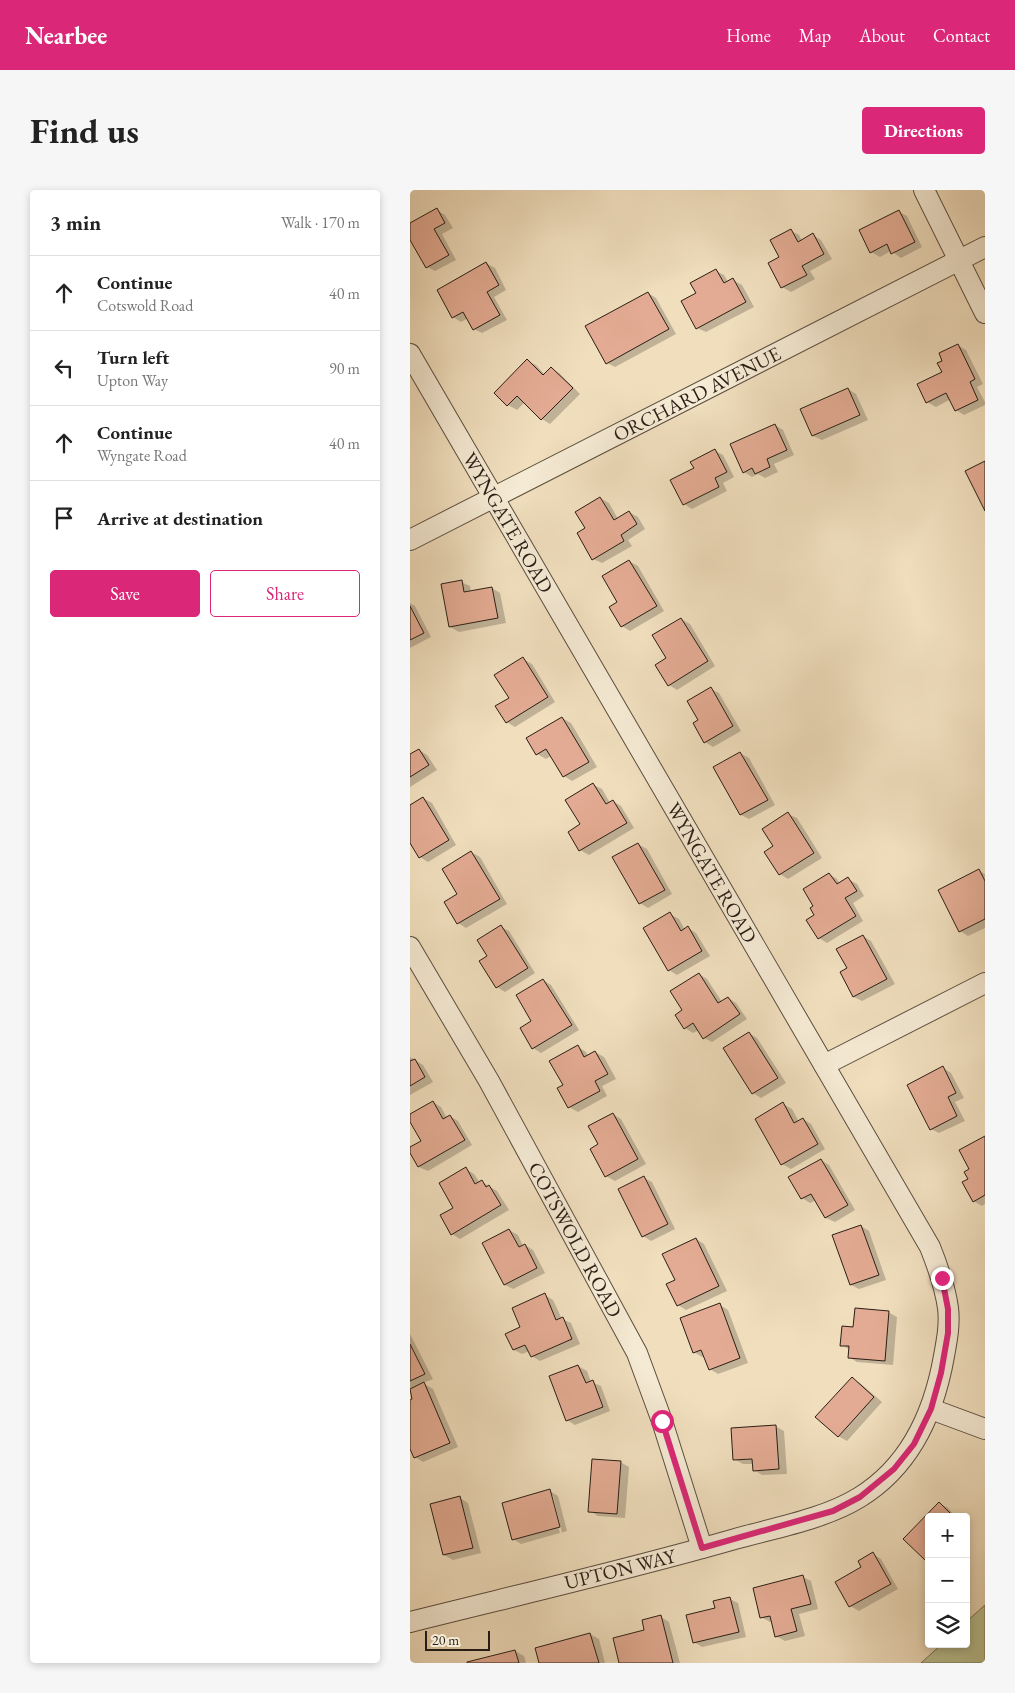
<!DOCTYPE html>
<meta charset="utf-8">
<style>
:root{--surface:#fff;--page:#f6f6f6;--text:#222;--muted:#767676;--line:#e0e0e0;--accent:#db2777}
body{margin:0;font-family:"EB Garamond",serif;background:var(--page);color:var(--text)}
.controls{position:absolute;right:15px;bottom:15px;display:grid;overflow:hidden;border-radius:5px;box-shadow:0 2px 8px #0003}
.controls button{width:45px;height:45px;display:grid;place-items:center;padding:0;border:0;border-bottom:1px solid var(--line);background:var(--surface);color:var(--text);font:25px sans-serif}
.scale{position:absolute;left:15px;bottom:12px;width:65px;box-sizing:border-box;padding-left:5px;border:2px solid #291e15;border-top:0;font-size:14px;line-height:18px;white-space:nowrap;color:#291e15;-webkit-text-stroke:4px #f5ead4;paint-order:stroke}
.stop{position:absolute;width:15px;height:15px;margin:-11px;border:4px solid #db2777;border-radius:50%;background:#fff}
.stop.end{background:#db2777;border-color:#fff;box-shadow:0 1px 5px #0008}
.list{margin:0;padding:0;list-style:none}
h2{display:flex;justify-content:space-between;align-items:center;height:65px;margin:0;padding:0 20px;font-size:21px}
h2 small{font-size:16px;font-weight:400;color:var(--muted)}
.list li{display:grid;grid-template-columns:32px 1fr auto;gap:15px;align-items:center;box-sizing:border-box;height:75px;padding:0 20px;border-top:1px solid var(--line)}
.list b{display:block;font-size:19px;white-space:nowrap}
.list p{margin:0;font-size:16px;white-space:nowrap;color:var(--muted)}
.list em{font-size:16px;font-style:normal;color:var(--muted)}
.actions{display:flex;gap:10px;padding:15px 20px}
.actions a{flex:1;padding:11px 0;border:1px solid var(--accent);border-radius:5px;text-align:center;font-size:18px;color:var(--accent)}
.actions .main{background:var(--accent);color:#fff}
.icon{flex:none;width:28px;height:28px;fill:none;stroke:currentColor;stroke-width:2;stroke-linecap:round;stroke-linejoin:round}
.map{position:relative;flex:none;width:575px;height:1473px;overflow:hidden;border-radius:5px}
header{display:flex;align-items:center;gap:30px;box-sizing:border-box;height:70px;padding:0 25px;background:var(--accent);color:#fff}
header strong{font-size:24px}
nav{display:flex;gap:28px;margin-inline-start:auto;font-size:18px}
.intro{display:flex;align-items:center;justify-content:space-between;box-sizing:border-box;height:120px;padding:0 30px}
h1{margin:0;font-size:35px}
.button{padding:12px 22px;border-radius:5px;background:var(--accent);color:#fff;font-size:18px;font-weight:700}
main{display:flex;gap:30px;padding:0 30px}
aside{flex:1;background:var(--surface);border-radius:5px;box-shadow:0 2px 8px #0003}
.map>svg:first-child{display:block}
</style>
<header>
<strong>Nearbee</strong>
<nav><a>Home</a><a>Map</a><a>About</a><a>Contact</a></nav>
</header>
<div class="intro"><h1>Find us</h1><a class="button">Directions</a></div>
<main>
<aside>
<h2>3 min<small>Walk · 170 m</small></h2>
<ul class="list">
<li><svg class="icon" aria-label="ahead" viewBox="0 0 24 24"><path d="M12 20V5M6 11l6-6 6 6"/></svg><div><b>Continue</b><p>Cotswold Road</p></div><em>40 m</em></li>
<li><svg class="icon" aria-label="left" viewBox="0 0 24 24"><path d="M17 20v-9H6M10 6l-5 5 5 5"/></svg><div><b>Turn left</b><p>Upton Way</p></div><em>90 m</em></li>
<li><svg class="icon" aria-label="ahead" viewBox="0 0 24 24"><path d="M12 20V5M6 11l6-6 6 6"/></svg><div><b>Continue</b><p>Wyngate Road</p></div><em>40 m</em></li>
<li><svg class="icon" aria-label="arrive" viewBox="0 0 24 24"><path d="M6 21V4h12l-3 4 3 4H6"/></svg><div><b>Arrive at destination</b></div></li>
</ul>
<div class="actions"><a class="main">Save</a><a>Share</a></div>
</aside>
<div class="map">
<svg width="575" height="1473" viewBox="0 0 575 1473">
<rect width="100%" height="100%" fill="#f0debd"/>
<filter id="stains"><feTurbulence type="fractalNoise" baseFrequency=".004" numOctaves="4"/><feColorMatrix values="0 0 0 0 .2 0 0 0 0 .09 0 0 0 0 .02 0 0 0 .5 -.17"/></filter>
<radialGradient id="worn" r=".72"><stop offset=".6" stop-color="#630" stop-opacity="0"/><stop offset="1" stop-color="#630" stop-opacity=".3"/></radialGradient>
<path fill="#bac191" stroke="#727053" d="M575,1415V1473H511L532,1454H556V1432Z"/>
<path fill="#0003" fill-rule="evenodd" d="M27,20L35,25L43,38L32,44L46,70L25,81L17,77L0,47V35Z
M489,22L497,26L512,57L491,68L481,61L470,67L461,62Z
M381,41L389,45L392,51L403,45L411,50L422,69L400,81L405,89L381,102L372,97L370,67Z
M76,73L85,78L96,100L84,107L97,130L72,143L64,139L58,128L51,132L43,127Z
M306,81L314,85L318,92L323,90L332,95L344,117L296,142L287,138L288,103Z
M238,103L246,108L266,144L205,177L197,173Z
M548,155L556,160L573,194L567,197L575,212V215L554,225L546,220L541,209L526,217L517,212L533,183L534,171Z
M117,171L126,175L135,185L141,178L149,183L170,204L140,234L132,229L115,212L107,220L98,215L86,203Z
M438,199L446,204L458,230L412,250L403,246L392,220Z
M365,235L373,240L384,265L364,274L368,282L355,288L348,284L342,287L334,282Z
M305,261L313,265L324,287L313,293L317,301L282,319L274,314L285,279Z
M190,308L199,313L208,329L219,322L228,327L235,339L218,350L222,356L192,373L183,369L177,339Z
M219,371L228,376L254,421L220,441L212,436L209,412Z
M51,392L60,396L61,402L82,398L90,403L96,433L49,442L40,437Z
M0,413L5,416L21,447L0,458Z
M271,429L280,434L305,476L267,500L259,495L258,469Z
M113,469L122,474L145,512L105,537L97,532L100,509Z
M301,499L309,503L331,541L303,557L295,552L290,530Z
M152,528L161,533L187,577L162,591L154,586L141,566L136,569L127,564Z
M9,560L17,565L27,580L0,597V566Z
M330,563L339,568L365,615L339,629L331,625Z
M184,595L192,599L200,613L203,611L211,616L224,638L179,665L170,660L172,635Z
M13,608L22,613L46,655L18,672L10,667L0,650V616Z
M378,624L387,628L412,668L378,689L370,684L356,662L365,657Z
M228,654L237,659L262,704L238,718L230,713Z
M61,662L70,667L97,714L56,738L48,733L36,713L49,705Z
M569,681L575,684V738L558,746L550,741Z
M419,684L427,689L430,694L438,689L447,694L454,706L443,713L453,731L417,753L409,748L404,716Z
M260,724L269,729L275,740L278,738L286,743L300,766L267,785L259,780Z
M91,737L99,741L125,783L95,802L87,797L78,766Z
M453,746L461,751L485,794L452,811L444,807L431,783L439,779Z
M289,784L297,789L312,812L318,808L326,813L337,829L302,852L294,848L289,840L283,843L275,838L274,821Z
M133,790L141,795L169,840L131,863L123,858V831Z
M339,843L347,848L376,893L351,908L343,903Z
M168,857L176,862L178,866L185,862L194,867L206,889L192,896L197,906L168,922L159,917L149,898L154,895Z
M0,867L13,875L23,892L0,905Z
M533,878L541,883L554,908L545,912L555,931L529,943L521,939Z
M23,912L31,917L37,928L40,926L48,931L62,955L18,981L9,977L0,960L12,951L0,930V925Z
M373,914L382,919L389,932L393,929L401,934L415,959L381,979L372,974Z
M203,924L211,929L236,974L205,991L196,986L190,955Z
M575,948V1014L572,1016L563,1011L559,990L560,979Z
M411,970L419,975L445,1020L425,1032L416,1028L406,1010L400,1013L392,1008Z
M56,979L64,984L70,993L72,992L87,1001L99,1020L50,1049L42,1044L45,1018Z
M234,988L242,992L265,1039L241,1051L233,1046Z
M451,1036L459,1041L476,1090L449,1099L441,1095Z
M99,1040L108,1045L113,1056L115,1055L123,1060L135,1083L103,1099L95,1095Z
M286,1049L294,1054L317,1101L276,1120L268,1115L266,1091Z
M135,1105L143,1110L152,1129L161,1133L170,1154L130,1171L122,1166L120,1161L112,1164L104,1160L112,1138Z
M310,1115L318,1120L338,1173L308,1184L300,1179L295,1166L292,1167L284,1162Z
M478,1122L487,1127L483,1175L447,1172L439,1167L440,1160L432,1155L445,1139Z
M0,1144L23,1189L13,1193L23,1199L48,1257L13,1272L5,1267L0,1256V1211L4,1210L0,1202Z
M168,1176L177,1181L181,1192L191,1196L200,1221L165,1235L157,1230Z
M442,1188L450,1193L472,1212L437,1251L428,1246Z
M365,1236L374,1241L377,1284L352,1285L344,1280L343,1274H333L324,1269Z
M210,1272L219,1277L215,1328L188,1326L180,1321Z
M140,1301L148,1306L157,1341L111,1354L103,1349ZM140,1306H143L152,1343H150Z
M50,1308L58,1313L71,1363L43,1370L34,1365Z
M529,1313L538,1318L546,1327H519V1371L495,1349Z
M463,1364L471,1369L488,1399L449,1421L440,1416L453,1378Z
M393,1387L401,1391L408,1419L389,1424L395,1446L375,1451L366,1446L363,1431L360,1432L351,1427Z
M320,1409L328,1413L336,1447L292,1457L284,1452L306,1419Z
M251,1427L259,1432L270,1473H211L236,1441Z
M180,1444L189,1449L195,1473H131Z
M105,1461L114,1466L116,1473H59Z"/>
<path fill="#e3ab93" stroke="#291e15" d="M27,18L35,33L24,39L39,65L16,78L0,50V33Z
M489,20L505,52L481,64L477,54L460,63L449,40Z
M381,39L388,52L403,43L414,64L392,76L397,85L371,98L358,73L369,67L360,50Z
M76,72L89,95L77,102L90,125L63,140L53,122L42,128L27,100Z
M306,79L314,93L323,88L336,112L286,139L271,111L286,103L280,93Z
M238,102L259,139L196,174L175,136Z
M548,154L565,189L560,192L568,210L545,221L536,203L516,213L507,194L532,182L527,173L532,171L529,163Z
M117,169L133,185L141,177L163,198L131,230L107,206L97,216L84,203Z
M438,198L450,225L402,246L390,219Z
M365,234L377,260L357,269L360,277L345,284L342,278L333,283L320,254Z
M305,259L317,282L305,288L309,297L273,315L260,290L284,278L280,272Z
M575,271V321L555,281Z
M190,307L204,330L219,321L227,334L211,345L214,351L182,370L167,343L175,338L165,322Z
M219,370L247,416L211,437L199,417L207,412L192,386Z
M52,390L54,402L82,397L88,428L39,437L31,394Z
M0,416L14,443L0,450Z
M271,428L298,471L258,496L245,475L256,468L242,445Z
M113,467L138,507L96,533L85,516L99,508L84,485Z
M301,497L323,536L294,553L283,533L288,530L277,511Z
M152,527L179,572L153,587L136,559L126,565L116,548Z
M9,559L19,575L0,587V564Z
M330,562L358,610L330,625L303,577Z
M183,593L196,614L203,610L217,633L169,661L158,642L170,634L155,610Z
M13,607L39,650L9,668L0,653V615Z
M378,622L404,663L369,685L354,662L363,656L352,639Z
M228,653L255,700L229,714L202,667Z
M61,661L90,709L47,734L34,712L47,704L32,679Z
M569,679L575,691V729L549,742L528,700Z
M419,683L427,694L438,687L447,701L435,708L446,726L408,749L396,730L404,725L400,718L403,716L393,699Z
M260,722L271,741L278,736L292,761L258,781L233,738Z
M91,735L118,778L86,798L69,771L77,766L67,750Z
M453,745L477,789L443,807L430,782L437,778L426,759Z
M289,783L308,813L318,807L330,824L293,849L283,833L274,839L265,825L272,820L260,801Z
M133,789L162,835L122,859L110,838L121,831L106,805Z
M339,842L368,888L342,904L313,858Z
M168,855L174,867L185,861L198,884L185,891L190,901L158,918L147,898L153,895L139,871Z
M5,869L15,887L0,896V871Z
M533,876L546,903L538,907L547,926L520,940L497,895Z
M23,911L33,929L40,925L55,950L8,977L0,963V957L11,951L0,932V924Z
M373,912L384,933L393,928L408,954L371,975L345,929Z
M203,923L228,969L195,987L180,959L188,954L178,936Z
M575,946V1005L563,1012L552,992L558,989L554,982L559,979L549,960Z
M411,969L438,1015L415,1028L401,1004L391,1009L378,987Z
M56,977L65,994L72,990L76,997L79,995L91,1015L41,1045L30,1025L43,1018L29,993Z
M234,986L258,1034L232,1047L208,999Z
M451,1035L469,1085L440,1095L422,1045Z
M99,1039L109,1057L115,1054L127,1078L94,1095L72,1053Z
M286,1048L309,1096L267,1116L256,1094L265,1090L252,1064Z
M135,1103L146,1130L153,1127L162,1149L121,1167L115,1155L103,1160L95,1144L110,1137L102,1118Z
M310,1113L330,1168L299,1180L291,1160L283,1163L270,1128Z
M445,1118L479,1121L475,1171L438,1168L439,1156H430L432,1136L443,1137Z
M0,1154L15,1184L0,1191Z
M168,1175L176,1193L183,1190L193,1217L156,1231L139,1186Z
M442,1187L464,1207L428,1247L405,1227Z
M14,1192L40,1253L4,1268L0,1259V1210L2,1209L0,1199Z
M366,1235L369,1279L343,1281L342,1269L323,1270L321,1238Z
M182,1269L211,1271L207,1324L178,1322Z
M140,1299L150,1337L102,1350L92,1313Z
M50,1306L63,1358L33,1365L20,1314Z
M529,1312L544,1327H519V1367L515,1370L493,1349Z
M463,1362L481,1394L439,1417L425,1392L451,1377L448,1371Z
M393,1385L401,1414L381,1419L387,1441L365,1447L360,1426L350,1428L343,1398Z
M320,1407L329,1442L283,1453L276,1425L305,1418L303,1411Z
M251,1425L263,1473H209L203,1448L234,1440L232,1430Z
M180,1443L189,1473H129L125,1458Z
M105,1460L109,1473H57V1472Z"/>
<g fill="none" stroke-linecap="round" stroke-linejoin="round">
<g stroke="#5b4e3f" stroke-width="22">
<g id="street">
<path d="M514,0L575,123"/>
<path id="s1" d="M0,164L520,1057C528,1077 535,1096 538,1118C540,1134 537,1150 534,1166C524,1223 500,1276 450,1307C415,1329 364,1338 325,1349C217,1380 108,1405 0,1432"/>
<path id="s2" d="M0,350L575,57"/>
<path id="s3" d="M0,757L79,891L227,1163L252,1231L292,1358"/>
<path d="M414,875L575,793"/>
<path d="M521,1219L575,1239"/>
</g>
</g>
<use href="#street" stroke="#f5ead4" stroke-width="20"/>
</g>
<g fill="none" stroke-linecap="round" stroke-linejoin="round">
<path stroke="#db2777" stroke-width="6" d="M252,1231L292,1358L423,1321L450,1307L484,1279L504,1254L521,1219L531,1183L538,1143V1119L532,1088"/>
</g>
<g text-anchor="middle" stroke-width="4" stroke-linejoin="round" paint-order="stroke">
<g font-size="20" fill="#291e15" stroke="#f5ead4">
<text dy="7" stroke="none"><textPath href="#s2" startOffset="322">ORCHARD AVENUE</textPath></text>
<text dy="7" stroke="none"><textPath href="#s1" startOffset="195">WYNGATE ROAD</textPath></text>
<text dy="7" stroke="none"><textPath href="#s1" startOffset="600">WYNGATE ROAD</textPath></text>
<text dy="7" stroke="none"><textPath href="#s3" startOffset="336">COTSWOLD ROAD</textPath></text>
<text transform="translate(210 1379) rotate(-14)" y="7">UPTON WAY</text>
</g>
</g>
<rect width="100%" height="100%" filter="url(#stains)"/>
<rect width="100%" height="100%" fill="url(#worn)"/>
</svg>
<div class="controls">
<button>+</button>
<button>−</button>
<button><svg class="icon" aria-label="layers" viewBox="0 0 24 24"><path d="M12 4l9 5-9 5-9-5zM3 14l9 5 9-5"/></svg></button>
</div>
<div class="scale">20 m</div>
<div class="stop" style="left:252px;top:1231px"></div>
<div class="stop end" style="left:532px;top:1088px"></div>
</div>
</main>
